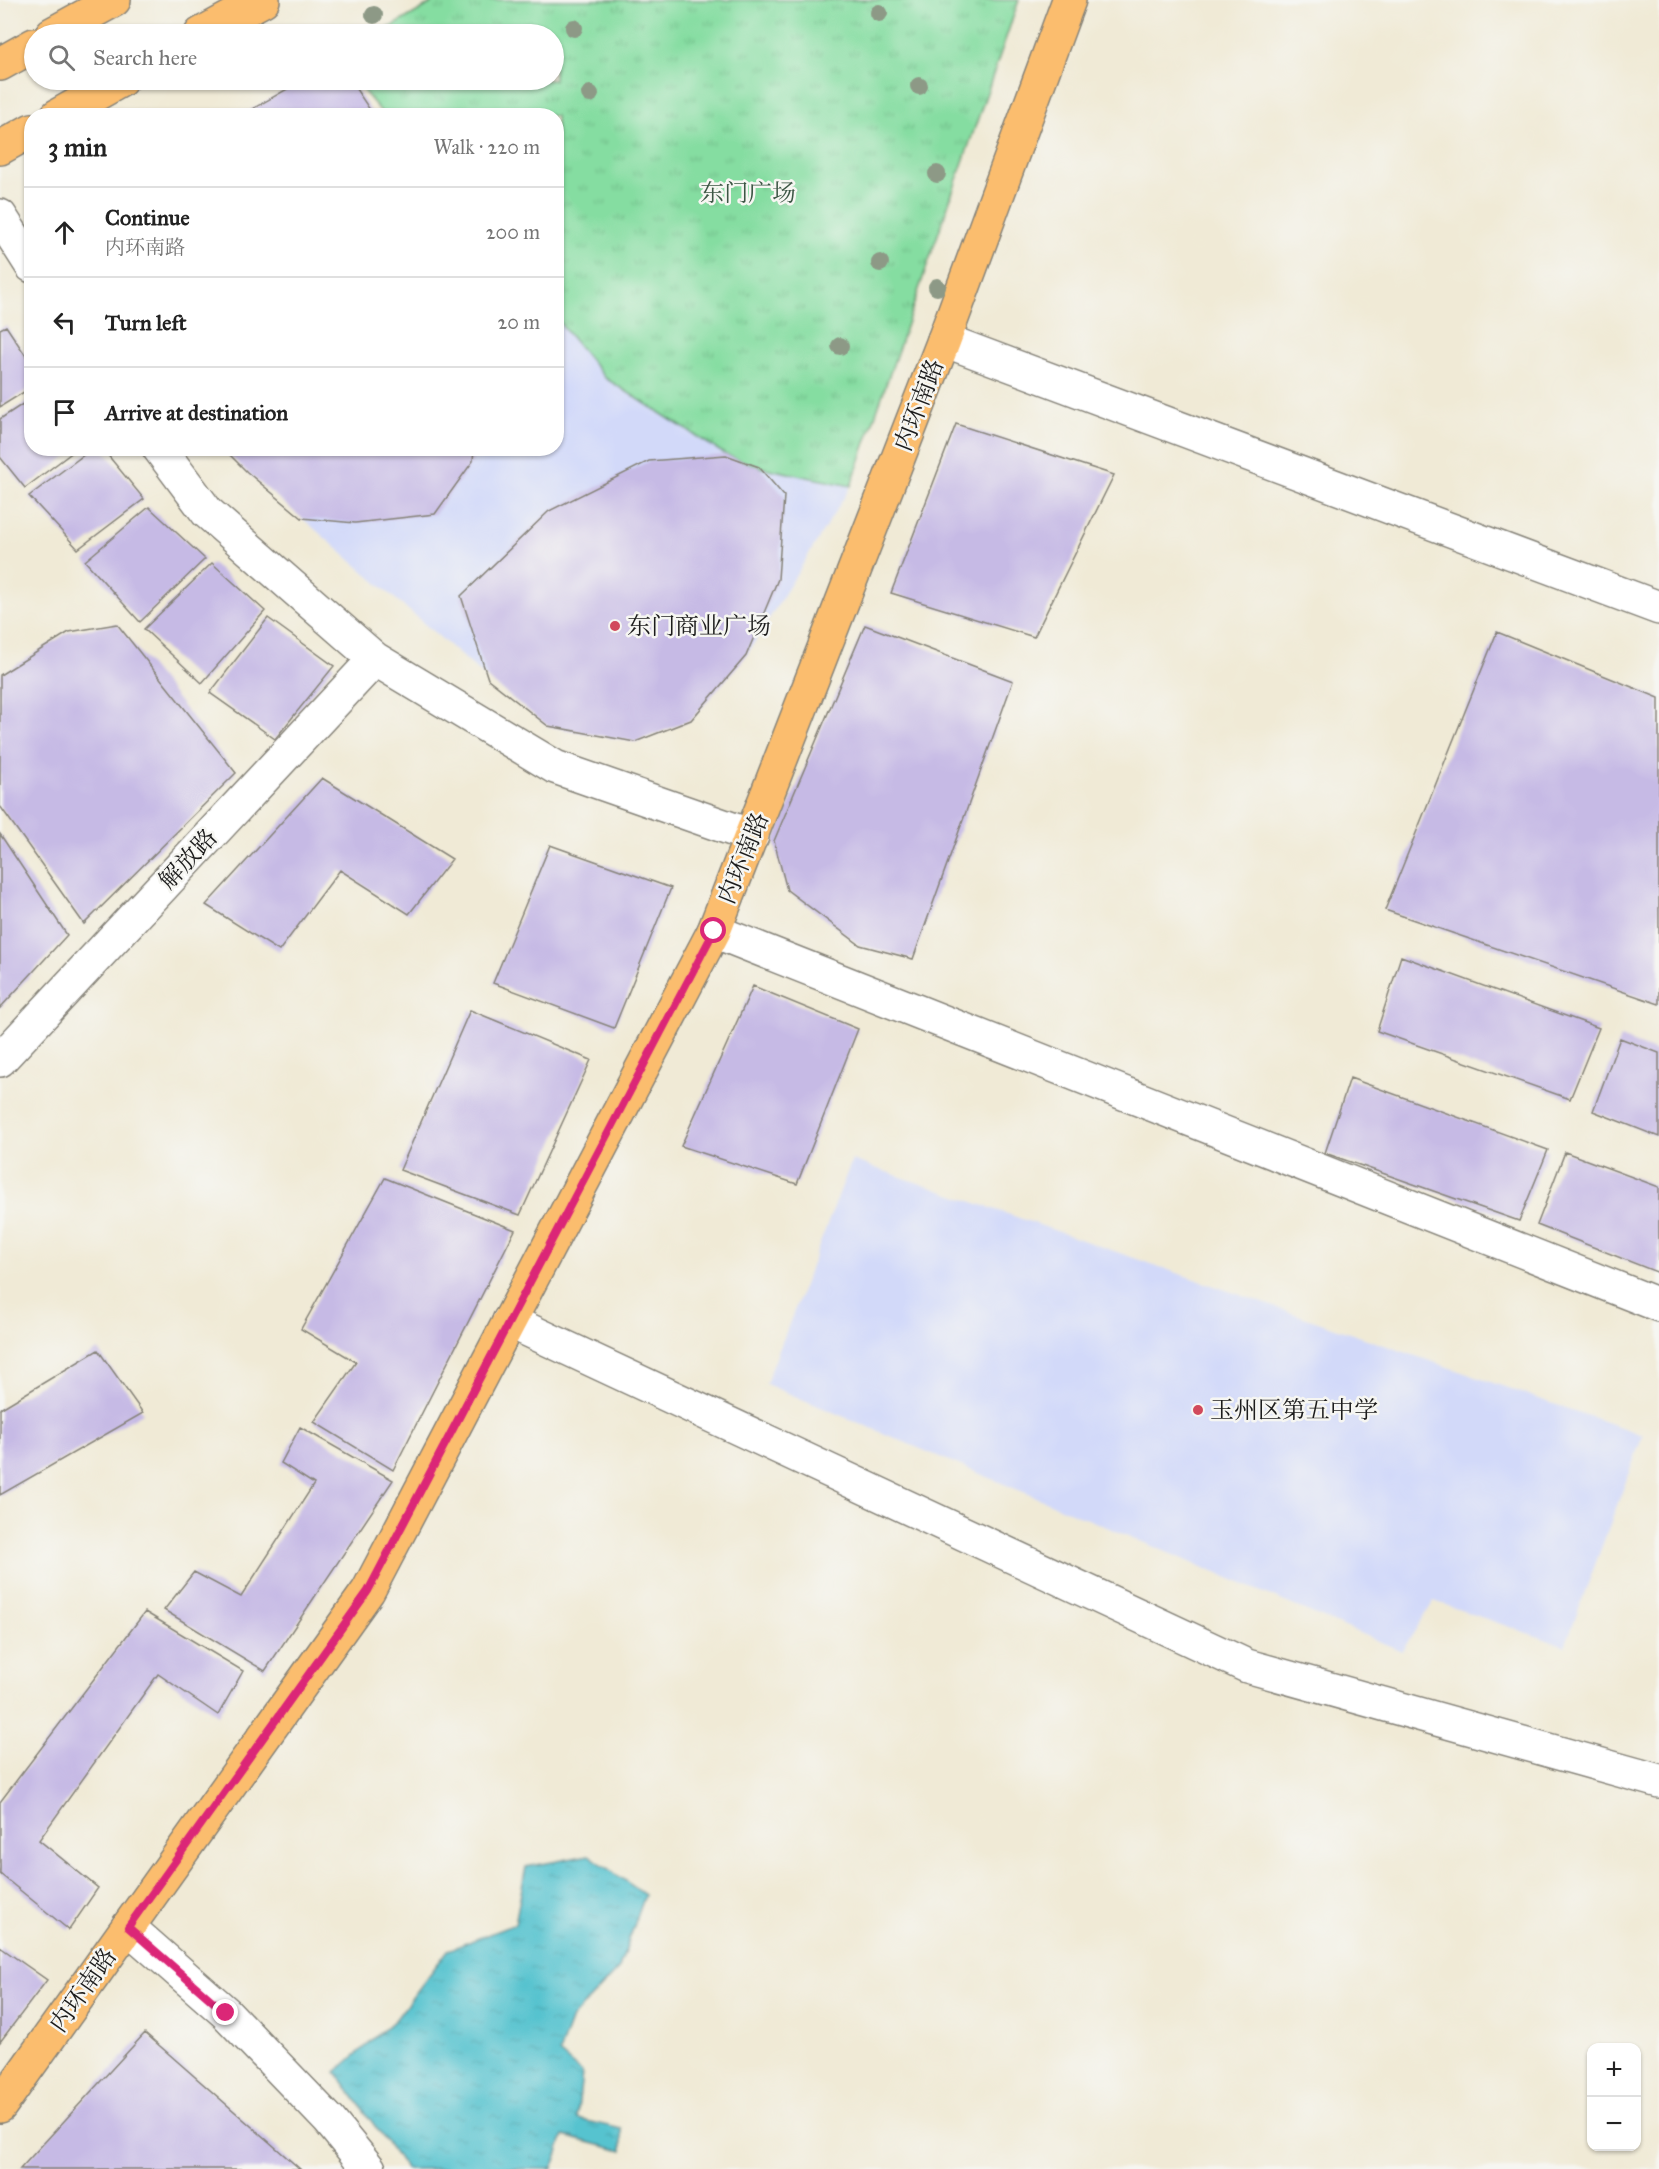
<!DOCTYPE html>
<meta charset="utf-8">
<style>
:root{--surface:#fff;--page:#f6f6f6;--text:#222;--muted:#767676;--line:#e0e0e0}
body{margin:0;font-family:"IM FELL Great Primer","Noto Serif SC",serif;background:var(--page);color:var(--text)}
.controls{position:absolute;right:18px;bottom:18px;display:grid;overflow:hidden;border-radius:12px;box-shadow:0 2px 4px #0004}
.controls button{width:54px;height:54px;display:grid;place-items:center;padding:0;border:0;border-bottom:2px solid var(--line);background:var(--surface);color:var(--text);font:30px sans-serif}
.stop{position:absolute;width:18px;height:18px;margin:-14px;border:4px solid #db2777;border-radius:50%;background:#fff}
.stop.end{background:#db2777;border-color:#fff;box-shadow:0 2px 6px #0008}
.list{margin:0;padding:0;list-style:none}
h2{display:flex;justify-content:space-between;align-items:center;height:78px;margin:0;padding:0 24px;font-size:26px}
h2 small{font-size:20px;font-weight:400;color:var(--muted)}
.list li{display:grid;grid-template-columns:39px 1fr auto;gap:18px;align-items:center;box-sizing:border-box;height:90px;padding:0 24px;border-top:2px solid var(--line)}
.list b{display:block;font-size:22px;white-space:nowrap}
.list p{margin:0;font-size:20px;white-space:nowrap;color:var(--muted)}
.list em{font-size:20px;font-style:normal;color:var(--muted)}
.icon{flex:none;width:33px;height:33px;fill:none;stroke:currentColor;stroke-width:2;stroke-linecap:round;stroke-linejoin:round}
.map{position:relative;flex:none;width:1659px;height:2169px;overflow:hidden}
.search{position:absolute;background:var(--surface);box-shadow:0 2px 4px #0004;left:24px;top:24px;width:540px;height:66px;display:flex;align-items:center;gap:15px;box-sizing:border-box;padding:0 21px;border-radius:33px;color:var(--muted);font-size:22px}
.panel{position:absolute;background:var(--surface);box-shadow:0 2px 4px #0004;left:24px;top:108px;width:540px;height:348px;border-radius:24px}
.map>svg:first-child{display:block}
</style>
<div class="map">
<svg width="1659" height="2169" viewBox="0 0 1659 2169">
<defs>
<pattern id="grass-tufts" width="24" height="20" patternUnits="userSpaceOnUse" patternTransform="scale(1.5)"><rect width="24" height="20" fill="#85dda1"/><path d="M3 7l-1-3M5 7V3M7 7l1-3M15 17l-1-3M17 17v-4M19 17l1-3" fill="none" stroke="#72bd8a"/></pattern>
<pattern id="water-ripples" width="26" height="14" patternUnits="userSpaceOnUse" patternTransform="scale(1.5)"><rect width="26" height="14" fill="#57c3cf"/><path d="M2 4q2-2 4 0t4 0M15 11q2-2 4 0t4 0" fill="none" stroke="#4ba7b1"/></pattern>
</defs>
<rect width="100%" height="100%" fill="#f6f6f2"/>
<filter id="ink" filterUnits="userSpaceOnUse"><feTurbulence type="fractalNoise" baseFrequency=".0167" numOctaves="2"/><feDisplacementMap in="SourceGraphic" scale="12" xChannelSelector="R" yChannelSelector="G"/><feConvolveMatrix kernelMatrix="1 2 1 2 8 2 1 2 1" color-interpolation-filters="sRGB"/></filter>
<filter id="wash" filterUnits="userSpaceOnUse"><feTurbulence type="fractalNoise" baseFrequency=".008" numOctaves="4" result="noise"/><feDisplacementMap in="SourceGraphic" scale="24" xChannelSelector="R" yChannelSelector="G"/><feGaussianBlur stdDeviation="1.35" result="paint"/><feColorMatrix in="noise" values="0 0 0 0 0 0 0 0 0 0 0 0 0 0 0 0 0 1.4 0 .05"/><feComposite in="paint" operator="in"/></filter>
<g filter="url(#wash)">
<rect width="100%" height="100%" fill="#f0ead6"/>
<path fill="#d2d9f9" d="M557,320L605,378L759,467L851,486L746,656L691,720L635,742L548,726L488,679L302,518L247,472L223,449L556,448Z
M852,1160L1643,1435L1565,1646L1434,1601L1402,1651L766,1384Z"/>
<path fill="url(#grass-tufts)" stroke="#507c5e" stroke-width="1.5" d="M437,0H1019L851,486L759,467L726,455L605,378L557,320L556,116L384,115L354,80H554V34H379Z"/>
<path fill="url(#water-ripples)" stroke="#3a7076" stroke-width="1.5" d="M589,1855L645,1895L619,1968L572,2018L559,2053L582,2073L577,2119L622,2129V2151L564,2136L552,2169H406L336,2072L396,2019L448,1950L515,1924L526,1867Z"/>
<g id="blocks">
<path fill="#c6bae5" d="M303,80H350L374,116H240Z
M6,326L32,365V387L0,407V329Z
M32,398V448H78L25,488L0,457V419Z
M956,424L1114,475L1034,637L891,593Z
M93,448H102L144,499L78,549L29,496Z
M223,448H474L473,461L435,514L355,523L302,518L247,472Z
M726,455L759,467L784,496L778,579L746,656L691,720L635,742L548,726L488,679L461,596L549,511L649,461Z
M149,507L205,559L140,622L85,561Z
M212,563L265,611L202,683L144,629Z
M268,618L334,666L275,739L210,693Z
M117,624L236,773L84,924L0,806V675L69,632Z
M865,625L1013,681L913,959L860,945L787,890L774,841Z
M1497,632L1659,698V1004L1385,910Z
M322,778L452,859L409,914L340,870L279,951L206,905Z
M0,834L67,935L0,1008Z
M550,845L671,888L614,1028L493,983Z
M1401,956L1599,1028L1570,1099L1377,1031Z
M753,986L858,1029L797,1184L681,1146Z
M470,1010L591,1060L520,1215L400,1170Z
M1620,1038L1659,1053V1137L1593,1111Z
M1350,1078L1548,1150L1519,1221L1325,1153Z
M1565,1152L1659,1187V1273L1537,1225Z
M385,1178L515,1230L393,1470L314,1422L356,1362L301,1329Z
M98,1350L143,1413L0,1495V1409Z
M300,1427L393,1480L265,1671L164,1610L194,1572L241,1597L314,1484L281,1463Z
M145,1612L243,1671L218,1715L158,1674L39,1840L98,1888L69,1930L0,1874V1802Z
M0,1947L47,1980L0,2042Z
M145,2033L300,2169H20Z"/>
</g>
</g>
<g filter="url(#ink)">
<use href="#blocks" fill-opacity="0" stroke="#868379" stroke-width="1.5"/>
<g fill="none" stroke-linecap="round" stroke-linejoin="round">
<g stroke="#868379" stroke-width="36">
<path id="minor" d="M0,216L32,266
M944,340L1659,608
M159,448L207,512L375,659L555,767L752,836
M714,931L1659,1305
M0,1060L375,659
M509,1321L1247,1666L1659,1781
M128,1927L226,2013L329,2120L369,2169"/>
</g>
<g stroke="#868379" stroke-width="36">
<path id="major" d="M52,34L114,0
M201,34L263,0
M0,64L34,45
M57,116L121,80
M0,148L32,130
M0,2106L368,1591L714,931L944,340L1069,0"/>
</g>
<use href="#minor" stroke="#fff" stroke-width="33"/>
<use href="#major" stroke="#fbbd6e" stroke-width="33"/>
</g>
<g fill="#8d9986">
<circle cx="879" cy="13" r="9"/>
<circle cx="374" cy="15" r="9"/>
<circle cx="574" cy="28" r="9"/>
<circle cx="919" cy="86" r="9"/>
<circle cx="590" cy="94" r="9"/>
<circle cx="937" cy="174" r="9"/>
<circle cx="880" cy="263" r="9"/>
<circle cx="937" cy="287" r="9"/>
<circle cx="840" cy="346" r="9"/>
</g>
</g>
<g fill="none" stroke-linecap="round" stroke-linejoin="round" filter="url(#ink)">
<path stroke="#db2777" stroke-width="8" d="M226,2013L128,1927L368,1591L714,931"/>
</g>
<g fill="#d1495b" stroke="#f6f6f2" stroke-width="2">
<circle cx="615" cy="626" r="6"/>
<circle cx="1198" cy="1410" r="6"/>
</g>
<g text-anchor="middle" stroke-width="5" stroke-linejoin="round" paint-order="stroke">
<g font-size="24" fill="#3c5644" stroke="#f6f6f2">
<text x="748" y="201">东门广场</text>
</g>
<g font-size="24" fill="#1c1c1c" stroke="#f6f6f2">
<text transform="translate(919 405) rotate(-69)" y="8">内环南路</text>
<text transform="translate(743 858) rotate(-68)" y="8">内环南路</text>
<text transform="translate(188 859) rotate(-47)" y="8">解放路</text>
<text transform="translate(83 1990) rotate(-55)" y="8">内环南路</text>
</g>
<g font-size="24" fill="#1c1c1c" stroke="#f6f6f2" text-anchor="start">
<text x="627" y="634">东门商业广场</text>
<text x="1210" y="1418">玉州区第五中学</text>
</g>
</g>
</svg>
<div class="controls">
<button>+</button>
<button>−</button>
</div>
<div class="stop" style="left:714px;top:931px"></div>
<div class="stop end" style="left:226px;top:2013px"></div>
<div class="search"><svg class="icon" aria-label="search" viewBox="0 0 24 24"><circle cx="10" cy="10" r="6"/><path d="M15 15l6 6"/></svg>Search here</div>
<section class="panel">
<h2>3 min<small>Walk · 220 m</small></h2>
<ul class="list">
<li><svg class="icon" aria-label="ahead" viewBox="0 0 24 24"><path d="M12 20V5M6 11l6-6 6 6"/></svg><div><b>Continue</b><p>内环南路</p></div><em>200 m</em></li>
<li><svg class="icon" aria-label="left" viewBox="0 0 24 24"><path d="M17 20v-9H6M10 6l-5 5 5 5"/></svg><div><b>Turn left</b></div><em>20 m</em></li>
<li><svg class="icon" aria-label="arrive" viewBox="0 0 24 24"><path d="M6 21V4h12l-3 4 3 4H6"/></svg><div><b>Arrive at destination</b></div></li>
</ul>
</section>
</div>
